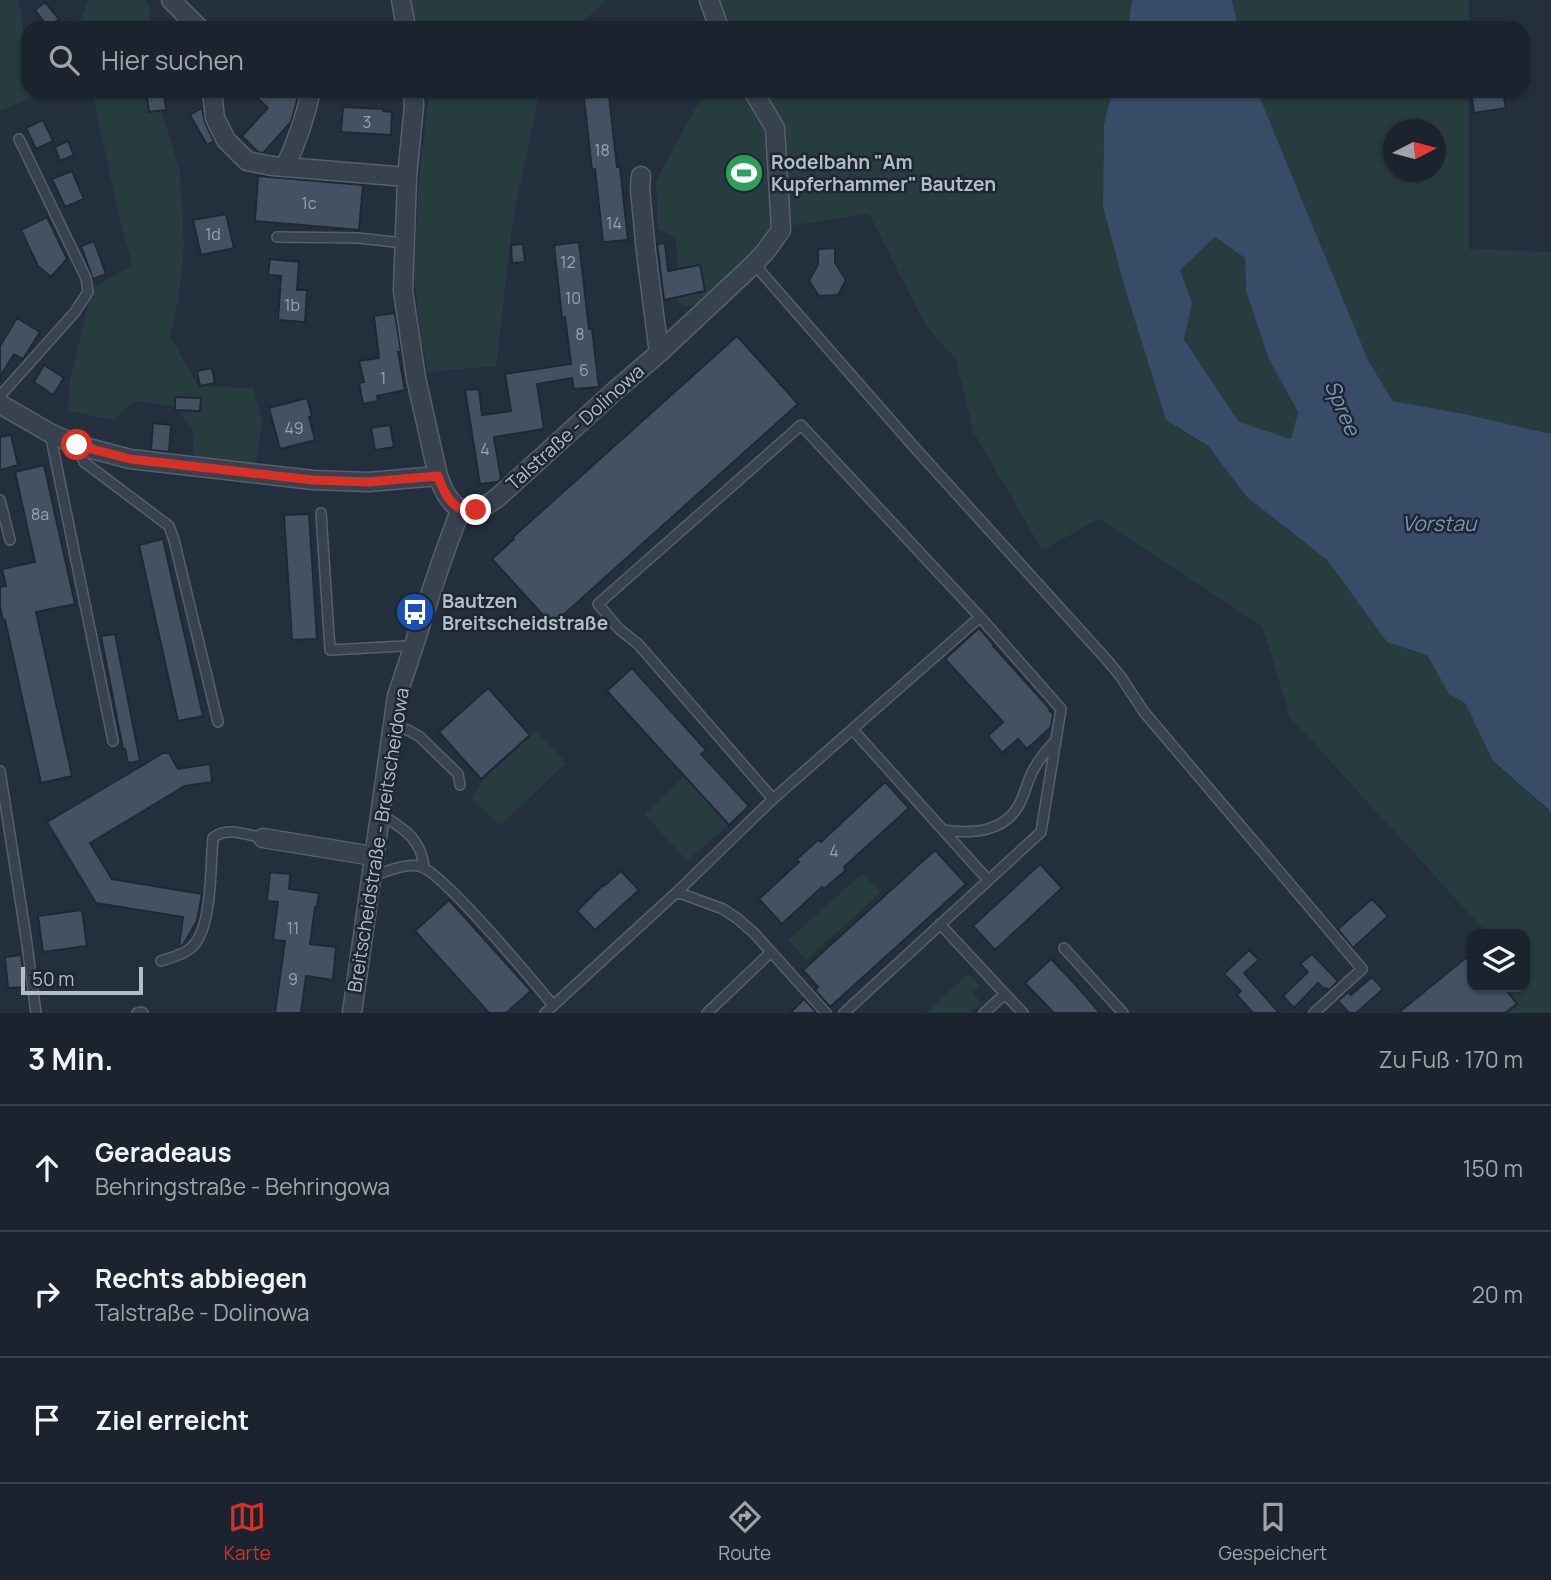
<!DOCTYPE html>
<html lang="de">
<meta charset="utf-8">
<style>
:root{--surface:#1b232e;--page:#242b36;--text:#f1f3f6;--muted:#a0a4aa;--line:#39404a;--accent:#d93025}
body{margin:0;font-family:Manrope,sans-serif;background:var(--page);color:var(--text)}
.controls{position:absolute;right:21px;bottom:21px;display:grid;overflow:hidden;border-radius:14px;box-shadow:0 2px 5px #0004}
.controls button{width:63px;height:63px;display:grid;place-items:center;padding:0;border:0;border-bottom:2px solid var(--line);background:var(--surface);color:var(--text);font:35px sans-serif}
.compass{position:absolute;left:1383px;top:119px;width:63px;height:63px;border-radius:50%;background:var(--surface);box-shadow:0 2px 5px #0004;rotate:84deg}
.scale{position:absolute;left:21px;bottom:18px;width:122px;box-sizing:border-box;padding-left:7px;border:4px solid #b4bcc9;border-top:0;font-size:19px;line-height:24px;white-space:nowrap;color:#b4bcc9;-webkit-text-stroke:5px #1d2633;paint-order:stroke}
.stop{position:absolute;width:21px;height:21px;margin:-16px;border:5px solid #d93025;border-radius:50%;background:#fff}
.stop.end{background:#d93025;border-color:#fff;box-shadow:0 2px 7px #0008}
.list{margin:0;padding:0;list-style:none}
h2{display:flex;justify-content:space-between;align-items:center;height:91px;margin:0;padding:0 28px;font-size:30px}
h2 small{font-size:23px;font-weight:400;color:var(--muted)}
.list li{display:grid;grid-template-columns:46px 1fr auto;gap:21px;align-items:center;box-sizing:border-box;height:126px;padding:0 28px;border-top:2px solid var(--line)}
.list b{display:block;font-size:26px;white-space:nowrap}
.list p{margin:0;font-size:23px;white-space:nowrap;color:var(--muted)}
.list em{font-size:23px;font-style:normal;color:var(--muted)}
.icon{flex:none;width:38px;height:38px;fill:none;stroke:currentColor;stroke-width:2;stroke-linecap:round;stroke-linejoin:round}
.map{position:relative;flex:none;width:1551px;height:1013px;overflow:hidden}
.search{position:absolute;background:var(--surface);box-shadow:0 2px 5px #0004;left:21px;right:21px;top:21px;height:77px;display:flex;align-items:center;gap:18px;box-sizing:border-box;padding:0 24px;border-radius:21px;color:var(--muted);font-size:26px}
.sheet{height:469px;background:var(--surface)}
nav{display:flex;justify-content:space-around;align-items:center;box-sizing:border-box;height:98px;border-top:2px solid var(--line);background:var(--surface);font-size:19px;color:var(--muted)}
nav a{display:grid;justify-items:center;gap:4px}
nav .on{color:var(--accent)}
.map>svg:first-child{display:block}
</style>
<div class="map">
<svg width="1551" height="1013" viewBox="0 0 1551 1013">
<rect width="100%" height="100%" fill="#242f3e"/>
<path fill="#263c3f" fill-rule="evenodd" d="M0,0H19L28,67V91H31L32,98L0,111Z
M88,0H144L150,5L149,28H80L79,23Z
M409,0H607L576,28H416Z
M717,0H1132L1128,28H726Z
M1232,0H1469V28H1238Z
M92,91H157L160,106L180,171L184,245L179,297L170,336L198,386L253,388L262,420L255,474L195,468L192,428L176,407L135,401L114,420L68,411L69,385L92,289L132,265L119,216Z
M426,91H540L513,219L496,366L428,372L420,333L414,271L419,176L428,104Z
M705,91H745L764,126L776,222L764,247L726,284L690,307L677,302L678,261L675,236L658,230L656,181Z
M760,91H1112L1104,124L1103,208L1124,285L1166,420L1207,446L1247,497L1327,560L1387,642L1427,655L1449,694L1465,703L1493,762L1549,811L1551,815V1013H1462L1494,987H1525V934H1488L1290,717L1262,626L1099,519L1042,550L973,431L956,359L926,326L869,214L787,226Z
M1257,91H1469V249L1551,252V434L1469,415L1493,559L1368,360ZM1394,130H1436V172H1394Z
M1215,237L1245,258L1246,291L1268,357L1298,412L1291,439L1239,422L1184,338L1192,303L1180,270Z
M536,731L566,763L500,826L472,799L483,780Z
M685,776L729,825L687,861L645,814Z
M863,873L880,893L806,960L788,940Z
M968,974L980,986L973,992L981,1003L970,1013H926Z"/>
<path fill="#394c67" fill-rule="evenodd" d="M1132,0H1232L1238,28H1128Z
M1112,91H1257L1368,360L1393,401L1469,415L1551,434V814L1549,810L1493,761L1465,703L1449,694L1427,655L1387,642L1327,560L1247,497L1208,446L1166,420L1124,285L1103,207L1104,124ZM1215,237L1245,258L1246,291L1268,357L1298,412L1291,439L1239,422L1184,339L1192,303L1180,270Z"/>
<path fill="#455162" stroke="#1f2835" stroke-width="2" d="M45,2L59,19L48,27L35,10Z
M146,91H164L166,110L149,112Z
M250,91H292L298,97L291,122L263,153L258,152L242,136L268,108Z
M1471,91H1503L1506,108L1474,113Z
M609,96L617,167H620L628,240L603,242L595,169L592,170L584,98Z
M343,107L383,109V111L392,112L391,135L341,132Z
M202,108L205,123L214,141L207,145L190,115Z
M43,120L53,141L36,149L26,128Z
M68,141L74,155L60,161L55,147Z
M72,171L84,199L65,207L52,179Z
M258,176L363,185L359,230L255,221Z
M226,214L234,248L201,255L193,220Z
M47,217L67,259L51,277L38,266L21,230Z
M94,241L106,274L93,279L81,246Z
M579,242L589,329H592L599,387L574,389L572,378L537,384L544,429L494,437L501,479L498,482L480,484L465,390L479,389L482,415L511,411L505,374L571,364L565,317L562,318L554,245Z
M665,243L668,271L700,265L705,291L664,300L657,244Z
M523,244L525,262L512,263L511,245Z
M835,248V263L846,280L838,295L819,296L809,281L818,264V249Z
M270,259L299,262L297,290H307L305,322L278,320L281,276L268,275Z
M395,313L401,352H398L405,390L377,396L378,401L363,404L359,383L364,382L359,361L379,358L374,316Z
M17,318L40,332L23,359L14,354L0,377V346Z
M737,336L798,404L552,625L492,559L514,539L513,537Z
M44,365L64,378L53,395L34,382Z
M212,368L215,383L200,386L197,371Z
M175,397L201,398L200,411L175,410Z
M307,398L312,416L309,417L315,440L280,449L269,408Z
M153,423L171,425L169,452L151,450Z
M390,425L394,447L375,450L371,428Z
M11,435L18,465L0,470V437Z
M44,465L75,604L36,612L72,776L41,783L5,620H3L0,607V587L6,586L2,569L35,562L15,472Z
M309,514L317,639L292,640L284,515Z
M163,539L203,716L178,721L139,545Z
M979,628L994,645L993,646L1050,709L1049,710L1053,714L1051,727L1027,749L1018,739L1002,753L988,736L1003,722L945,659Z
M115,634L140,761L128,763L125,749H123L101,636Z
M632,668L706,750L701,754L749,806L729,825L607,691Z
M488,688L530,735L481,779L439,732Z
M163,753H169L178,769L210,764L212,782L185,786L90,843L112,879L202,894L197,921L183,945L179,947L183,917L96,903L47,822Z
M885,782L909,808L844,867L846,870L824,889L822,887L782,924L759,899L799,862L797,859L818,840L821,842Z
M935,850L966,884L830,1007L815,990L818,987L803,970Z
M1040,864L1062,888L995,950L973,926Z
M621,871L639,890L595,930L577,911L603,885L604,886Z
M270,872L290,874L289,889L319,893L317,907H315L310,944L336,947L333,980L306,976L301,1013H275L285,941L273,940L278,902L267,901Z
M1372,899L1388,916L1353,948L1338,929Z
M449,900L531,991L506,1013H489L415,931Z
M82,910L87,946L43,952L38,916Z
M1249,950L1259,960L1244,973L1279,1013H1253L1237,995L1241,991L1224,974Z
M1472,953V987H1504L1517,1004L1505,1013H1398Z
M1312,954L1338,981L1329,990L1326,988L1324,989L1318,983L1294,1008L1283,996L1308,972L1300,964Z
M21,955L25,987L8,988L5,957Z
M1051,959L1074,983L1100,1013H1054L1025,983Z
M1372,977L1383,989L1356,1013H1349L1338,1001L1348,992L1351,995Z
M804,999L817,1013H790Z"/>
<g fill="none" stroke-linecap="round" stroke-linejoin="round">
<g stroke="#565f6c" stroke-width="12">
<path id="lane" d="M277,237L358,238L404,243
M754,264L915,448L1107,660L1121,677L1144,712L1362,969L1314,1013
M0,396L75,312L88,292L86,278L19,139
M50,433L113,741
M78,447L84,462L169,526L174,540L218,722
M0,500L10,540
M321,513L330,650L404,646L414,647
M392,728L408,730L420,737L458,774L460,785
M853,730L988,880
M0,771L26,937L36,1013
M773,799L638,644L619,629L598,604L801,425L980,617
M379,813C402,828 421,837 424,867
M943,830C972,834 1005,833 1020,803C1026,791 1028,778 1035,767C1040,758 1048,749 1055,741
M372,876C386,872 404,863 419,866C442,871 533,981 553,1005
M677,892L773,799L980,617L1061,709L1041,832L844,1013
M940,924L1005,994
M1064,948L1123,1013
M161,961C170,958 183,955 191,948C213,929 210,866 213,838C226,826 247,835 263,838
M137,1013L141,1012L143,1013
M545,1013L677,892L723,909L738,919L754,933L826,1013
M707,1013L771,952
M984,1013L1005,994L1023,1013"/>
</g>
<g stroke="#565f6c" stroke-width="21">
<path id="street" d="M171,0L199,28
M401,0L406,28
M709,0L719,28
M212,91L215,118L226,140L247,161L272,166L285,167C297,142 305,118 311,91
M413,91L414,105L407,177L403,291L416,378L438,476C450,510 466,522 497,498L617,389L659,353L754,264L766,251L781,230L775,128L753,91
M285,167L407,177
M641,176L640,189L646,252L659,353
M0,404L50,433L77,445L130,459L313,480L368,482L438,476
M263,838L373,856
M352,1013L397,696C419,633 436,570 461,509"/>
</g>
<use href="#lane" stroke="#38414e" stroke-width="9"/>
<use href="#street" stroke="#38414e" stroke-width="18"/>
</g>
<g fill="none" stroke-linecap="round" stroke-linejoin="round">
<path stroke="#d93025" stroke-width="9" d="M77,445L130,459L313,480L368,482L438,476C444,494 454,514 476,510"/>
</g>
<defs>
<g id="stadium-disc" transform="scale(2.0125)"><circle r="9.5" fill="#2e9e5b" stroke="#1d2633"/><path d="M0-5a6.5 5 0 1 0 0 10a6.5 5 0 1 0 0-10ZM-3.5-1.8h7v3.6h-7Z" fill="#fff"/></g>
<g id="bus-disc" transform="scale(2.0125)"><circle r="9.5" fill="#1a4fb4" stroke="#1d2633"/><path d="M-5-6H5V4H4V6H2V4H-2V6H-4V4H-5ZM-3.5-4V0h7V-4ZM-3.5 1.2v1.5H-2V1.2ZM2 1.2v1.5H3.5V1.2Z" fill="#fff"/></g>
</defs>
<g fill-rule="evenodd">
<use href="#stadium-disc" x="744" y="173"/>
<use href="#bus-disc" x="415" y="612"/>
</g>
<g text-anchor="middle" stroke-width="5" stroke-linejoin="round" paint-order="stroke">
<g font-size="16" fill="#98a1af">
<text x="367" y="128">3</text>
<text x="602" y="156">18</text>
<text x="309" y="209">1c</text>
<text x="614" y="229">14</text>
<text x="213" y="240">1d</text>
<text x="568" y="268">12</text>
<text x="573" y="304">10</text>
<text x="292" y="311">1b</text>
<text x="580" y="340">8</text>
<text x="584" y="376">6</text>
<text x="383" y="384">1</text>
<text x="294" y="434">49</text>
<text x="485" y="455">4</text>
<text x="40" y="520">8a</text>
<text x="834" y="857">4</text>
<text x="293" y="934">11</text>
<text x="293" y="985">9</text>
</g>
<g font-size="19" font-weight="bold" fill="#b4bcc9" stroke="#1d2633" text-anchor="start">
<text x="771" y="169">Rodelbahn "Am<tspan x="771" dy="22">Kupferhammer" Bautzen</tspan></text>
<text x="442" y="608">Bautzen<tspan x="442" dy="22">Breitscheidstraße</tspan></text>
</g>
<g font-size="19" fill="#b4bcc9" stroke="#1d2633">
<text transform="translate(575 427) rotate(-42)" y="7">Talstraße - Dolinowa</text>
<text transform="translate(378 840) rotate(-81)" y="7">Breitscheidstraße - Breitscheidowa</text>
</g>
<g font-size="21" font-style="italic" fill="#7c92b1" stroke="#1d2633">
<text transform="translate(1342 408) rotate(67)" y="7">Spree</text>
<text x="1439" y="531">Vorstau</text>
</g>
</g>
</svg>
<div class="controls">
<button><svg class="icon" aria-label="layers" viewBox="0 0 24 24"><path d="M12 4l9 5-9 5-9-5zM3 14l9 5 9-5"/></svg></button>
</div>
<svg class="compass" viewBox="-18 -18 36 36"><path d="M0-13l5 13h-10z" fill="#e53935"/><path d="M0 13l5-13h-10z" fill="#a0a4aa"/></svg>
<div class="scale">50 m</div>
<div class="stop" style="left:77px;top:445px"></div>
<div class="stop end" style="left:476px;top:510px"></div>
<div class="search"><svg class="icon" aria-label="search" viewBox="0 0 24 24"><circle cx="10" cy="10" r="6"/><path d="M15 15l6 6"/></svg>Hier suchen</div>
</div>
<section class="sheet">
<h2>3 Min.<small>Zu Fuß · 170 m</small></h2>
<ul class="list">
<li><svg class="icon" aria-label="ahead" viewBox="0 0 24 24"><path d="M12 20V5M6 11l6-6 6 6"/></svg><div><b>Geradeaus</b><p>Behringstraße - Behringowa</p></div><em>150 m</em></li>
<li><svg class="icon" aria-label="right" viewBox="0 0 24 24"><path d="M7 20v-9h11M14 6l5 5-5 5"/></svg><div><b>Rechts abbiegen</b><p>Talstraße - Dolinowa</p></div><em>20 m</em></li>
<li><svg class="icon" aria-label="arrive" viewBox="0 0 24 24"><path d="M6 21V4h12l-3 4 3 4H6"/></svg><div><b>Ziel erreicht</b></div></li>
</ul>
</section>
<nav>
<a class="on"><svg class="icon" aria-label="map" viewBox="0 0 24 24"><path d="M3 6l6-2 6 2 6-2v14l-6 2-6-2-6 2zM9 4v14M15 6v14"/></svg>Karte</a>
<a><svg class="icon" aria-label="directions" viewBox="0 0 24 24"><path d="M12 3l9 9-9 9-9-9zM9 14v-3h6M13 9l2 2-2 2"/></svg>Route</a>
<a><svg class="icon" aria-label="saved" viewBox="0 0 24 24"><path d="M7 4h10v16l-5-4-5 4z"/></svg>Gespeichert</a>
</nav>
